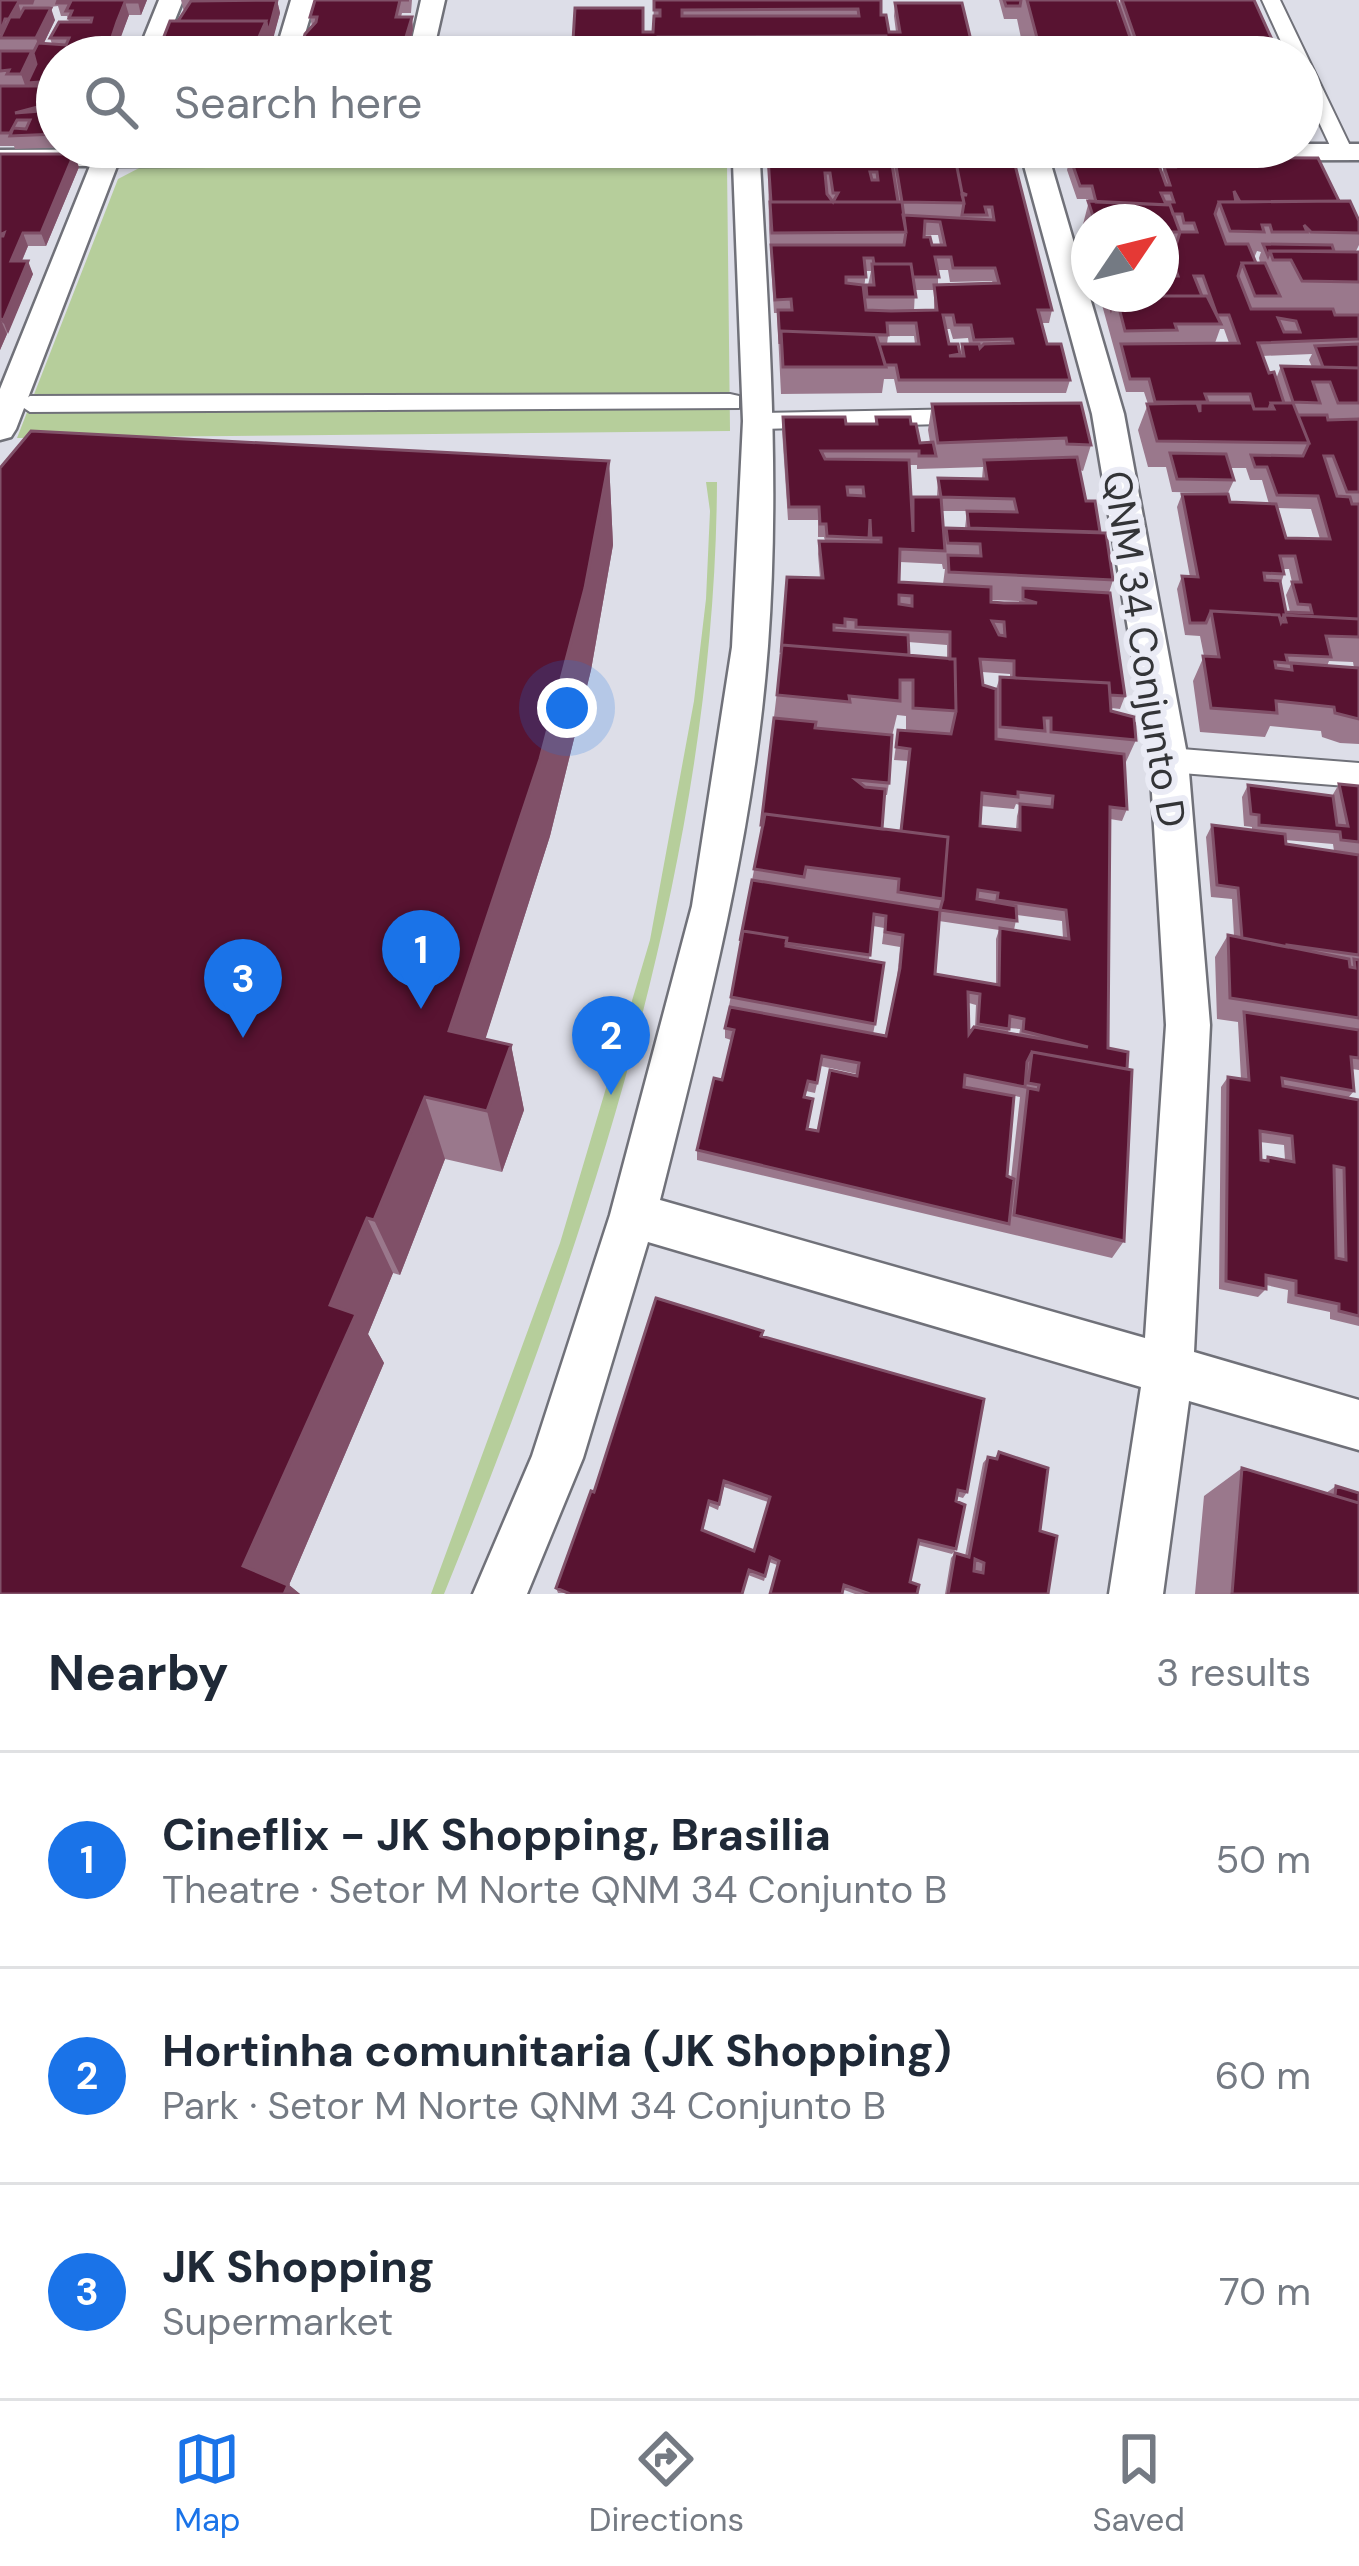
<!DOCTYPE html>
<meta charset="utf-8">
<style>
:root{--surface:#fff;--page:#f2f2f3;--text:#1f2937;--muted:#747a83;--line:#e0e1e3;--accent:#1a73e8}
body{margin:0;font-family:"DM Sans",sans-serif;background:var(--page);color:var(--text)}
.compass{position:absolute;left:1071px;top:204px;width:108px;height:108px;border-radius:50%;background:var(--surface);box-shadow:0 3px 9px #0004;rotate:55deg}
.you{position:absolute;left:567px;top:708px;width:42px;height:42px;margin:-30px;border:9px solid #fff;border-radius:50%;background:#1a73e8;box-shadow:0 0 0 18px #1a73e833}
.badge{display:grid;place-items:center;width:78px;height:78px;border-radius:50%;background:var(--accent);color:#fff;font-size:39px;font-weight:700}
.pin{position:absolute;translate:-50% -99px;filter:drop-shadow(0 3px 6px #0008)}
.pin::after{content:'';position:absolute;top:63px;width:42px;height:36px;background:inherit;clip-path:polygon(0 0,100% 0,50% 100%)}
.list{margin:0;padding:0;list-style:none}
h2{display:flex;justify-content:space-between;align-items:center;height:156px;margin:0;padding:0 48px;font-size:51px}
h2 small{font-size:39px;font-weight:400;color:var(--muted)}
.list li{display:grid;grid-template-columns:78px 1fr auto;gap:36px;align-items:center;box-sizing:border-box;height:216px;padding:0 48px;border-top:3px solid var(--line)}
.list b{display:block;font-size:45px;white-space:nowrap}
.list p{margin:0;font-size:39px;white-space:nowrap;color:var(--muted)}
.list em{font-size:39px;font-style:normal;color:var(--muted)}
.icon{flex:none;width:66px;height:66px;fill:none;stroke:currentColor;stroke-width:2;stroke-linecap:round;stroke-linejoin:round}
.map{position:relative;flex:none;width:1359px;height:1594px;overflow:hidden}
.search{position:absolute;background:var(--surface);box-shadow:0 3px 9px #0004;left:36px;right:36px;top:36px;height:132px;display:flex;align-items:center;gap:30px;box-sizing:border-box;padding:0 42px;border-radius:66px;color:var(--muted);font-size:45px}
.sheet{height:804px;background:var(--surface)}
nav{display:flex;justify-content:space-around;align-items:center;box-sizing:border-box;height:168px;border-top:3px solid var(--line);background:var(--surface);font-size:33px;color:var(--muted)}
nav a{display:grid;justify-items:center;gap:6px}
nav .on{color:var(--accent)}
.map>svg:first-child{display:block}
</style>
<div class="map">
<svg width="1359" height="1594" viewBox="0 0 1359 1594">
<rect width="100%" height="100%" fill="#dddee8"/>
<path fill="#b6ce9b" d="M727,165L730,431L17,438L118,179L143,166Z
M706,482H717C715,862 586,1245 444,1594H431L560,1243L650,940L694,701L706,599L710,511Z"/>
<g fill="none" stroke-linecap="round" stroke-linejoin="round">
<g stroke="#707179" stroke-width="4">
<path id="pedestrian" d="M1262,0H1280L1353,152L1350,156L1333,152L1302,86V57H1288Z
M730,394L739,396V408L30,412L18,404L30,396Z
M968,409L980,417L977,423L759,429L747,421L759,413Z
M1169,748L1359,763V787L1169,772L1159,768L1154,760L1159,752Z"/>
</g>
<g stroke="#707179" stroke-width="5">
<path id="minor" d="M159,0H183L160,57H136Z
M291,0H315L298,57H274Z
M421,0H445L432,57H408Z
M1302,144H1359V160L1050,161L1124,414L1188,760L1210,1025L1194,1352L1359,1400V1450L1189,1401L1163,1594H1109L1141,1387L648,1242L583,1458L527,1594H473L532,1456L610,1215L692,906L732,647L743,421L733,163L117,166L16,429L11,437L0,440V389L90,166H0V150ZM1023,162L1092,414L1150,760L1166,1025L1145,1338L660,1200C706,1017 754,835 768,646C780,484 769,324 760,163Z"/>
</g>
<use href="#pedestrian" fill="#fff" fill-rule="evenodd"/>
<use href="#minor" fill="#fff" fill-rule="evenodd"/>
</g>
<path fill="#9a788c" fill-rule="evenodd" d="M0,0H147L141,15H129L121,35L118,43H121L124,57H57V147H69L15,149L14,146H0ZM58,6L61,16H67L69,22L50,38L52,44L44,43L55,20L40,8Z
M181,0H277L280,13L267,57H163L166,52L163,39L184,12Z
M315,0H412L411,13H402L401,17H412L413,30L406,57H298L312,26L310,17Z
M654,0H881V15L889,32H896L894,16L895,3L975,57H572L643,32H653Z
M999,0H1117L1119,6L1120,0H1254L1279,55V57H1025L1017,19H1004Z
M898,147L955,157H1013L1052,310L1049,323H1042L1047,344L1070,380L1066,393H897L894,379H884L882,393L781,394L777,313H774L769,229L768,157L893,166L894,154H897ZM924,235H938L940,245H932ZM938,270H948L950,282L992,281L993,283L938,285ZM866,271H871L865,299L864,290ZM915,290H934V310L914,311ZM946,329H950L953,339L968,338L969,344H962L960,356L949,344ZM888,336H914L915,344H887Z
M0,154L79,167L46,246H28L22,261L33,274L0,350Z
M1070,157L1162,174L1164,167H1169L1171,157L1339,201L1359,221V245L1356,251H1359V744L1340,743L1322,737L1321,731L1270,726L1265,737L1200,732L1193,681L1204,656L1200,636L1185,635L1177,589L1182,576L1190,577L1177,507L1182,494L1230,502L1269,504L1262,480H1250L1246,468H1230L1234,480L1228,493L1172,492L1166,467H1148L1138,430L1148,404L1144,392H1126L1099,294H1161V222H1089V251L1082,228L1089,201L1088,199H1077L1067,170ZM1257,251L1261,252L1259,258L1260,263H1256L1254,258ZM1220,329H1224L1229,343H1215ZM1312,354L1309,360L1312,367L1281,366L1276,379L1269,373L1262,356ZM1277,508L1311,509L1320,539L1286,538ZM1283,569H1289L1292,582L1286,595L1290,612H1286L1281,583L1284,574ZM1329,661L1353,662L1354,668L1327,666Z
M932,404L1091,445L1083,471L1080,470L1086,501L1100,532L1113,580L1109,593L1125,696L1120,709L1111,708V711L1136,740L1125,764L1127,809L1122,821L1110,819L1108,1048L1124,1241L1112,1258L697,1160V1150L722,1080L731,1040L725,1038V1028L760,837L781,657L820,578L818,554L819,541H825L824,537H818V520H788L782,430L783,417L846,424H875L876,417L911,424L920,443L930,442L928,430ZM910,465H917V469L983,467L982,479L938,478L937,497L912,506ZM942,511H967L965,528H946L944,538ZM900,562L942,564L943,569H945L943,584L899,582ZM991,600L1019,601V603L991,602ZM908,642L947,645V659L909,655ZM982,672L1010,674V678L1000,677L996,689L983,685ZM897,715L906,716V731L898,730L894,760L908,761L900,831L882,829L884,795H887L889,783L892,736ZM1016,804L1020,805L1017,816L1016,830L980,826L981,806L1014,809ZM1017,915L1062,921L1063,938L1014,930ZM939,921L999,930L996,939V984L935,974ZM873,926L884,928L882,944L900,947L897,979L885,1036L873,1034L875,1024L869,960ZM969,1003L976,1005L975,1027L969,1034ZM1009,1028L1020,1029L1019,1035L1008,1033ZM821,1066L857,1074L818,1131L807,1129L805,1098L806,1091L815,1093ZM964,1086L1020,1097L1011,1178L1007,1176Z
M609,461L613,545L591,670L550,836L485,1039L511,1045L524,1110L502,1172L445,1159L400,1275L393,1273L368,1334L384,1363L289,1585L300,1594H0Z
M1339,784L1359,786V1070L1352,1069L1354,1091L1348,1098L1359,1100V1326L1330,1319V1312L1287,1303L1288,1290L1266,1285V1289L1258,1297L1219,1289L1221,1087L1228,1077L1241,1079L1238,1022L1217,1019L1215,957L1228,935L1234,936L1232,899L1211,897L1206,837L1212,825L1252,830V827L1244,826L1242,797L1248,785L1332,796ZM1285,840L1333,844L1334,851L1286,844ZM1260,1142L1284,1145L1285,1160L1268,1157L1264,1161L1261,1160Z
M761,1336L967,1492L963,1498L956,1496V1549L952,1554L918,1545L910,1582L917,1594H855L769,1562L764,1581L748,1575L742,1594L558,1593L556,1588L594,1492ZM724,1487L768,1502L754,1551L703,1530L709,1506L718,1510Z
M999,1452L1040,1531L1048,1594H945L951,1558L955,1553L965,1556L983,1463L988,1457L994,1459Z
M1242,1468L1326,1493L1336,1486L1359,1594H1195L1204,1496Z"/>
<path fill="#805068" d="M139,0H147L141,15L138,2Z
M277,0L280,13L271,47L267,57H262L258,39Z
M125,2L129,15L114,56L110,43Z
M18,3L22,15L15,30L10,17Z
M51,8L55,20L40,51L36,38Z
M412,17L413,30L406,57H400Z
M121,43L124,57H115Z
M32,51L41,82L30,99L21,74Z
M49,104L57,119L30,120L15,113Z
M74,154L79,167L46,246L41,233Z
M23,233L28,246L16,274L11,261Z
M28,261L33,274L8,334L3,321Z
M0,318L7,334L0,350Z
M609,461L613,545L591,670L550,836L467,1097L449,1031Z
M511,1045L524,1110L502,1172L487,1111Z
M425,1097L445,1159L400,1275L374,1220Z
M367,1218L393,1273L368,1334L384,1363L289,1585L300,1594H282L243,1566L330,1305Z"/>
<path fill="#581331" stroke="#805068" stroke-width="3" fill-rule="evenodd" d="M0,0H33L32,3H18L10,17H19L24,8H51L36,38H0L9,19H5L0,34Z
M58,0H139L138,2H125L117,22L110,43H121L115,57H57V104H49L15,113L54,110L50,117H54L57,111V134L10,136L13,128L26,129L30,120H17L10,133H0V86H39L41,82L27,83L36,64L33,53L38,43L66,45L69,38H50L59,22H91L92,18H69L72,11H66L70,3H57Z
M277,0L268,34L266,21H178L191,1Z
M315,0H409H400L396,17H412L400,57H298L305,34L316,22L317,17H310Z
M654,0H881V15H886L889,32H900L895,3H962L975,57H904L903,49H892L893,57H653V49H642V57H572L575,8H643V32H653L654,16H660V10H654ZM858,9L859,16H682V10ZM886,36L887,42L658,43V37Z
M1004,0H1021L1020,6H1006Z
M1027,0H1117L1137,57H1042Z
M1122,0H1254L1279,55H1141Z
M170,21H266L258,39H163Z
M0,51H32L21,74H7L9,70L0,71Z
M165,52L247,53L245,57H163Z
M899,147H953L964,203L902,202L894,154L899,153Z
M0,154H74L41,233H23L11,261H28L3,321L0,318V236H3L4,233L0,235Z
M768,157L891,158L898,202H771ZM870,172H877L878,180H872ZM825,173H830L833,193H838L833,202L827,194Z
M955,157H1013L1052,310H1038L1047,344H1061L1070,380H899L896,365H885L879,344H919L916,323H887L888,335L781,331L780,344L778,310H792L791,299L775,300L771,245H904L906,232L903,215L994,220L992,207H985L987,215H962L964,203L962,195H967L962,193ZM925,221L940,222L945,245H932L930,237H924ZM935,257H951L953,268H995L999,283L934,285L937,310L891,311L866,310L863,285L846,283V277H866L864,258H873L874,264H911L913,277H939ZM943,315H953L955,325H971L974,340L1012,339L1013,343L984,344L980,348L979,344H962L964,356H949L960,354L958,344H949Z
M1070,157H1156L1166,185H1170L1164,167H1175L1171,157L1318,158L1339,201L1240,202L1234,191L1236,202H1219L1215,214L1226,244H1248L1256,263H1242L1238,276L1251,309H1333L1335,315H1359V339L1258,343L1269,373L1274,372L1284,403H1271L1269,409H1254L1250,394H1205L1208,402H1155L1149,379H1130L1121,344L1239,343L1229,315H1217L1203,276H1194L1202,296H1116L1111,309L1106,294H1161V276H1178L1174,264H1161V245H1176L1180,232H1197L1194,223H1184L1182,214H1173L1170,205L1096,202L1092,186H1080ZM1161,193H1171L1174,202H1165ZM1278,318L1296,321L1300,332H1284Z
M1088,201L1170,205L1180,232H1161V222H1095Z
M1350,201L1359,221V233L1311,232L1304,225L1307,232H1272L1270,225H1262L1264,232L1230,231L1219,202Z
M770,202H902L906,232L772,233Z
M1263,244L1332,245L1334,251H1270L1268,256Z
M1270,251L1359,252V282L1302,281L1291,260H1273Z
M1242,263H1265L1280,296H1255Z
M872,264H911L916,297H867L866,285H874Z
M1116,296H1207L1221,324H1175L1177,330L1125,331Z
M781,331L876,335L886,367H783Z
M1359,344V368L1323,367L1315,346Z
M1281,366L1359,368V403H1338L1330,382H1313L1320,403L1293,402Z
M1081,403L1091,445L1067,444L1066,438L938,443L932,404Z
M1197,403L1200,412V403H1252L1254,409H1274L1271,403H1293L1309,443L1157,441L1147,404Z
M1298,415H1327L1328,420L1359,419V492H1347L1333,456H1324L1337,496L1350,497L1352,504H1359V619L1284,615L1281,622L1279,615L1211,611L1206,623H1190L1182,576L1198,577L1182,494H1228L1230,502L1276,504L1286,538L1330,539L1318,496L1277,495L1267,467H1255L1251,455L1303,456L1309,443ZM1280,556H1295L1301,582H1292L1298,604L1310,605L1312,613L1286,612L1280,581L1265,580L1264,573L1284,574Z
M783,417H845L846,424H877L876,417H910L911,424H916L920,443L933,442L936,456H919V451H821L825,459L909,460L913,532V497H941L945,551L900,549L899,582L991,587V602L1004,603H1037L1023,599V588L1110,593L1125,696L1110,695L1109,683L1014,678V661L980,659L983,685L996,689V739L1124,754L1127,809L1110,807L1108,1048L1128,1052L1127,1069L1032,1052L1027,1062L1025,1087L965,1075L964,1087L1014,1096L1007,1176L1014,1179L1009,1224L697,1150L714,1078L722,1080L734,1030L725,1028L730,1007L886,1036L900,968L903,935L885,932L886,916L874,914L870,955L786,943L787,938L743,931L740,941L752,880L940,910L935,974L999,985L1000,928L1069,939L1066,910L997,900L998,893L978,890L977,899L1016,906L1017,921L940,910L943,899L948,837L901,831L910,749L896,747L898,730L951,734L956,711L955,659H950V632L856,627V620L845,619V626L834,625V630L908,635L909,655L782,645L781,653L787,577L823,578L819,541L881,542V538H871L870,519L869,538L827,536L826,524H820L819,507H789ZM847,487H863L864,496L848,495ZM899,595L912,596V606L899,604ZM992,621L1004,622L1005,636L999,635ZM1018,792L1053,796L1052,807L1020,804V830L980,826L982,793L1018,797ZM968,992L980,994L978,1024L1009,1029L1010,1016L1024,1019L1023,1031L1088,1047L974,1027L969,1034ZM822,1056L859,1063L857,1076L830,1070L818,1131L807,1129L813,1099L804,1097L808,1081L817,1083Z
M31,431L609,461L585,588L540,759L449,1031L511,1045L487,1111L425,1097L374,1220L367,1218L330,1305L356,1314L243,1566L288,1585L284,1594H0V468Z
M1170,453L1226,454L1234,480L1177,479Z
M1077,457L1086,501H1095L1100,532L969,528L967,511L1017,512L1014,499L941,497L938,478L987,479L984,460Z
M946,528L1106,533L1113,580L949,572L948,555L981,556L980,544L948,543Z
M1211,611L1279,615L1281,622H1286L1284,615L1359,619V637L1326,636L1331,657L1286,655L1288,663L1275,662L1276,668L1292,670L1291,663L1359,668V719L1335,713L1334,707L1276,701L1277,713L1211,708L1203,656L1219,657Z
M782,645L955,659L956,711L913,708V680H900V701L849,696L850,702L777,695Z
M1000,677L1109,683L1111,711L1134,717L1136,740L1051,732V718H1044L1045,731L1000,727Z
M774,718L816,722L815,728L892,735L889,783L856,780L865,787L885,789L882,829L765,814L763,825H761Z
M1339,784L1359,786V842L1341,840L1340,832L1259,825V815L1251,814L1248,785L1333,796L1337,825L1348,826Z
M765,814L948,837L943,899L898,892L899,879L806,867L804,877L754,869Z
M1212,825L1285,834L1286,844L1359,855V955L1287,945V947L1242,938L1238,888L1217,885Z
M743,931L787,938L786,946L884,963L875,1024L731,997Z
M1228,935L1349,959L1350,967L1355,968L1354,959L1359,960V1018L1230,998Z
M1244,1012L1359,1030V1058L1351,1057L1354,1091L1282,1078L1283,1086L1359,1100V1316L1339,1311V1304L1296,1295V1281L1266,1275V1289L1226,1281L1228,1077L1249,1080ZM1260,1131L1292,1136L1294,1162L1268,1157V1161L1261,1160ZM1334,1166L1344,1168L1346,1260L1336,1258Z
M1032,1052L1132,1070L1124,1241L1014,1215L1028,1088L1038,1090L1039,1085L1028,1083Z
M656,1298L763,1331L761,1336L984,1399L967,1492L958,1490L956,1501L965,1505L956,1549L919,1540L910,1582L919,1585L917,1594H870L844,1585L842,1594H770L779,1561L770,1557L765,1576L749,1570L742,1594H570L556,1588L591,1491L594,1492ZM724,1481L770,1497L754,1551L702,1530L709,1501L719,1504Z
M999,1452L1048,1468L1040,1531L1057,1536L1048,1594H948L955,1553L969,1557L988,1457L997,1459ZM975,1559L984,1563L983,1573L974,1571Z
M1242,1468L1359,1503V1594H1232Z
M1336,1486L1359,1493V1503L1335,1496Z"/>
<g text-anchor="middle" stroke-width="12" stroke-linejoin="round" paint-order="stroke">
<g font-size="39" fill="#333437" stroke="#eaebf5">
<text transform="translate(1145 649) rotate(81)" y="14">QNM 34 Conjunto D</text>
</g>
</g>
</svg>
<svg class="compass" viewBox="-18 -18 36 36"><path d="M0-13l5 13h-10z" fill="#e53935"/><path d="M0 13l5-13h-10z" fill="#747a83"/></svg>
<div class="you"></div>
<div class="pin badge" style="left:421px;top:1009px">1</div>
<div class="pin badge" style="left:611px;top:1095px">2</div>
<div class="pin badge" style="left:243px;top:1038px">3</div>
<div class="search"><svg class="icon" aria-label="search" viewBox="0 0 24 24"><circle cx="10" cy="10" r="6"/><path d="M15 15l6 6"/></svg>Search here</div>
</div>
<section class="sheet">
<h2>Nearby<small>3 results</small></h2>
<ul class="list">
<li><span class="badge">1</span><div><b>Cineflix - JK Shopping, Brasilia</b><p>Theatre · Setor M Norte QNM 34 Conjunto B</p></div><em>50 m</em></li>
<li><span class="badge">2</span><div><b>Hortinha comunitaria (JK Shopping)</b><p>Park · Setor M Norte QNM 34 Conjunto B</p></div><em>60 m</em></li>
<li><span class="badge">3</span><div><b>JK Shopping</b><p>Supermarket</p></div><em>70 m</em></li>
</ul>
</section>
<nav>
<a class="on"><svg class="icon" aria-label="map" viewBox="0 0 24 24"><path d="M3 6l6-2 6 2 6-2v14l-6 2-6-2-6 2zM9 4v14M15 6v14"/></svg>Map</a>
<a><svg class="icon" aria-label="directions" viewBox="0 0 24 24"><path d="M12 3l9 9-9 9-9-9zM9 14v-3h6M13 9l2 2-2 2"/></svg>Directions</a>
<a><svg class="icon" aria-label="saved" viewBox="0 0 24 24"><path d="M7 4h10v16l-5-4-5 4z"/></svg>Saved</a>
</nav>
